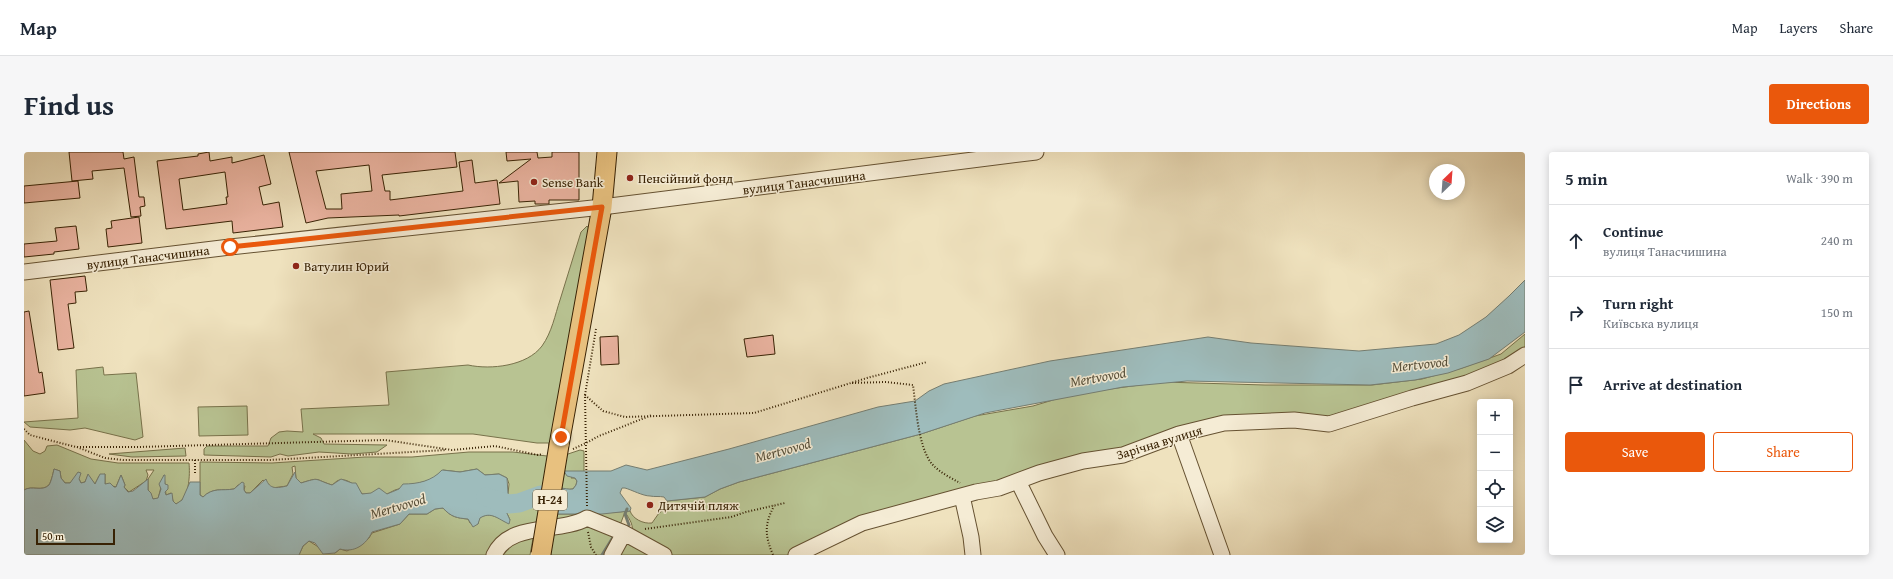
<!DOCTYPE html>
<meta charset="utf-8">
<style>
:root{--surface:#fff;--page:#f6f6f7;--text:#1f2937;--muted:#747a83;--line:#e0e1e3;--accent:#ea580c}
body{margin:0;font-family:"Gentium Book Plus",serif;background:var(--page);color:var(--text)}
.controls{position:absolute;right:12px;bottom:12px;display:grid;overflow:hidden;border-radius:4px;box-shadow:0 2px 10px #0003}
.controls button{width:36px;height:36px;display:grid;place-items:center;padding:0;border:0;border-bottom:1px solid var(--line);background:var(--surface);color:var(--text);font:20px sans-serif}
.compass{position:absolute;left:1405px;top:12px;width:36px;height:36px;border-radius:50%;background:var(--surface);box-shadow:0 2px 10px #0003;rotate:25deg}
.scale{position:absolute;left:12px;bottom:10px;width:79px;box-sizing:border-box;padding-left:4px;border:2px solid #382204;border-top:0;font-size:11px;line-height:14px;white-space:nowrap;color:#382204;-webkit-text-stroke:3px #f5ecd5;paint-order:stroke}
.stop{position:absolute;width:12px;height:12px;margin:-9px;border:3px solid #ea580c;border-radius:50%;background:#fff}
.stop.end{background:#ea580c;border-color:#fff;box-shadow:0 1px 4px #0008}
.list{margin:0;padding:0;list-style:none}
h2{display:flex;justify-content:space-between;align-items:center;height:52px;margin:0;padding:0 16px;font-size:17px}
h2 small{font-size:13px;font-weight:400;color:var(--muted)}
.list li{display:grid;grid-template-columns:26px 1fr auto;gap:12px;align-items:center;box-sizing:border-box;height:72px;padding:0 16px;border-top:1px solid var(--line)}
.list b{display:block;font-size:15px;white-space:nowrap}
.list p{margin:0;font-size:13px;white-space:nowrap;color:var(--muted)}
.list em{font-size:13px;font-style:normal;color:var(--muted)}
.actions{display:flex;gap:8px;padding:12px 16px}
.actions a{flex:1;padding:9px 0;border:1px solid var(--accent);border-radius:4px;text-align:center;font-size:14px;color:var(--accent)}
.actions .main{background:var(--accent);color:#fff}
.icon{flex:none;width:22px;height:22px;fill:none;stroke:currentColor;stroke-width:2;stroke-linecap:round;stroke-linejoin:round}
.map{position:relative;flex:none;width:1501px;height:403px;overflow:hidden;border-radius:4px}
header{display:flex;align-items:center;gap:24px;box-sizing:border-box;height:56px;padding:0 20px;background:var(--surface);border-bottom:1px solid var(--line)}
header strong{font-size:19px}
nav{display:flex;gap:22px;margin-inline-start:auto;font-size:14px}
.intro{display:flex;align-items:center;justify-content:space-between;box-sizing:border-box;height:96px;padding:0 24px}
h1{margin:0;font-size:28px}
.button{padding:10px 18px;border-radius:4px;background:var(--accent);color:#fff;font-size:14px;font-weight:700}
main{display:flex;gap:24px;padding:0 24px}
aside{flex:1;background:var(--surface);border-radius:4px;box-shadow:0 2px 10px #0003}
.map>svg:first-child{display:block}
</style>
<header>
<strong>Map</strong>
<nav><a>Map</a><a>Layers</a><a>Share</a></nav>
</header>
<div class="intro"><h1>Find us</h1><a class="button">Directions</a></div>
<main>
<div class="map">
<svg width="1501" height="403" viewBox="0 0 1501 403">
<rect width="100%" height="100%" fill="#efe2be"/>
<filter id="stains"><feTurbulence type="fractalNoise" baseFrequency=".005" numOctaves="4"/><feColorMatrix values="0 0 0 0 .2 0 0 0 0 .09 0 0 0 0 .02 0 0 0 .5 -.17"/></filter>
<radialGradient id="worn" r=".72"><stop offset=".6" stop-color="#630" stop-opacity="0"/><stop offset="1" stop-color="#630" stop-opacity=".3"/></radialGradient>
<path fill="#b8c392" stroke="#78724b" d="M563,74L567,79L533,283L525,291H513L449,282H289L297,286L300,292L363,293L353,300L328,302L295,300L264,304L256,302L247,305L180,303V297L183,294H244L247,286L255,280L263,279L279,280L277,257L365,253L362,220L444,213C467,218 503,214 518,194C528,180 531,163 536,148C543,125 550,103 557,80Z
M1501,182V200L1484,213L1306,270L1188,271L839,368L764,403H644L608,383C610,373 606,368 601,360L596,373L566,362L606,359C609,367 619,372 628,371L635,361L645,355L643,349L681,345L696,337L715,330L897,282L951,264L1009,254L1049,242L1138,230L1241,233H1348L1398,227L1438,216L1477,202Z
M79,215L80,223L112,221L119,285L111,288L61,276L46,278L6,275L0,270L54,266L52,218Z
M223,254L224,283L175,284L174,255Z
M0,288L9,299L16,302L21,299L23,294L33,293L67,307L94,311H165C166,322 166,349 151,352L149,349L147,341L142,343L140,323L134,347H128L124,338V327L130,318H122L124,323L122,329L105,340L100,335L101,333L97,323L92,335L81,332V322L75,324L71,332L64,323L61,330L57,331L55,327L49,328L46,331H41L37,326L36,319L30,317C29,322 27,330 25,333C18,340 8,333 0,338Z
M161,296L162,304L108,305L85,302Z
M556,298L560,299V320H552L547,326H551L553,329L552,333L549,337C539,339 529,333 520,335C509,337 503,351 489,348L484,342L485,332L483,326L475,322L461,323L453,317L436,320L419,318L409,327L371,338L363,342H338C334,335 322,324 313,329C311,330 310,332 308,333C289,327 297,325 277,331L272,326L271,314L268,315L269,322L263,334L248,336L239,328L226,341H222L220,338L221,334L214,333L210,337C198,339 189,335 179,345L176,343V310L248,311L341,305H388L445,300H489L523,304L544,302Z
M510,346L517,348L519,365L533,362H558L507,376L466,403H275L279,394L285,389L296,396L311,401L316,397L323,399L345,386L348,381L376,372L385,362H403L411,357L419,356C427,365 433,366 444,367L446,371L454,372L455,366C465,360 471,364 480,369L486,368L481,357L482,353L498,351Z
M561,372L592,381L584,403H524L528,380Z
M510,381L506,403H473L477,397Z
M605,391L634,403H593Z"/>
<path fill="#9ebcbc" stroke="#757e72" d="M1501,128V180L1465,207L1424,221L1391,228L1346,233L1163,229L1099,235L961,261L897,282L715,330L696,337L681,345L643,349L640,345C635,344 631,345 626,344C619,344 608,338 601,336H598L596,341L607,356L606,359L578,362H533L519,365L517,348L510,346L498,351L482,353L481,357L486,368L485,372C474,367 467,359 456,366L454,372L449,375L444,367C433,366 427,365 419,356L411,357L403,362H385L376,372L348,380C342,393 330,401 316,397L311,401L299,402L291,391L285,389L279,394L275,403H0V338C8,333 18,340 25,333C27,330 29,322 30,317L36,319L37,326L41,331H46L54,320L57,321L55,327L57,331L61,330L64,322L71,332L76,322H81V332L86,331L90,335H92L97,323L101,333L100,335L104,340L109,339L124,327V338L127,341L129,347L134,346L137,337L135,332L140,323H141V332L144,333V337L141,340L142,343L148,341L149,349L152,352L158,348L166,330H176V343L179,345C189,335 198,339 210,337L218,330L220,331V338L222,341H226L242,327C246,338 253,336 263,334L271,320L272,326L277,331C297,325 289,327 308,333L317,327L328,331H332L338,342L347,341L355,336L363,342L375,337L379,332C394,332 408,329 418,318L436,320L453,317L461,323L475,322L483,326L484,342L489,348C503,351 510,337 521,335C530,333 541,338 549,337L552,333L553,329L551,326L543,324L540,319H587L602,313L623,318L705,297L854,255L891,249L905,239L920,232L1026,209L1184,185L1227,191L1335,199L1412,192L1435,183L1462,165L1485,144Z"/>
<g fill="none" stroke-linecap="round" stroke-linejoin="round">
<path stroke="#757e72" stroke-width="3" d="M603,357L601,362L605,373
M578,403L591,382"/>
<path stroke="#9ebcbc" stroke-width="19" d="M462,345L485,352L495,351L517,343"/>
</g>
<path fill="#eab3a0" stroke="#382204" fill-rule="evenodd" d="M45,0H99L100,7L110,5L115,45H120L121,54L116,55L117,64L107,65L100,16L68,19L69,27L48,29Z
M185,0L186,9L208,5V11L240,3L247,32L235,35L239,53L255,50L259,75L209,81L208,69L142,77L133,9L174,4V2ZM201,20L204,45H202L203,52L159,58L155,27Z
M265,0H431L433,15L358,23L361,39H366V48L439,39L435,10L448,8L451,31L473,28L476,52L375,64V63L304,66L282,71ZM345,13L348,39L317,42L318,57H302L292,19Z
M482,0H513L514,6L528,5V0H555V48H525V52H511V49L495,50L494,29L475,31L507,7L483,9Z
M54,29L56,46L0,51V34Z
M115,65L118,91L84,95L82,77L88,76L87,69Z
M52,74L55,97L30,100V102L0,105V92L33,89L31,76Z
M61,124L63,139L51,140L52,151L44,152L50,196L34,198L26,128Z
M5,159L15,221L18,220L21,241L0,244V160Z
M749,183L751,202L723,205L720,187Z
M594,184L595,212L577,213L576,185Z"/>
<g fill="none" stroke-linecap="round" stroke-linejoin="round">
<g stroke="#665232" stroke-width="17">
<path id="minor" d="M0,120L206,95L578,55L1012,0
M1155,282L1198,403
M994,329L1021,384L1033,403
M938,344L947,385L949,403
M470,403C486,369 535,382 563,366L600,381L640,403
M588,403L600,381
M772,403L838,371L952,340L975,336L1015,321L1059,309L1099,303L1155,282L1200,271L1270,268L1305,272L1388,246L1443,231L1484,214L1501,203"/>
</g>
<g stroke="#382204" stroke-width="21">
<path id="major" d="M535,293L578,55L583,0"/>
</g>
<path stroke="#382204" stroke-width="2" stroke-dasharray="1 2" stroke-linecap="butt" d="M828,231L862,230L889,233C892,255 894,295 908,312C915,320 927,326 936,331
M561,243L579,259L601,265L730,261L843,226L903,210
M0,277L6,283L52,295H115L361,288L428,298L471,294L514,303L519,302
M53,295L81,306L99,308H246L422,298
M549,297L562,291L575,284L628,263
M171,308V323
M563,354L561,243L572,177
M621,377L707,365L722,360L761,351
M564,380L567,395L572,403
M749,403C741,384 740,373 750,354"/>
<use href="#minor" stroke="#f5ecd5" stroke-width="15"/>
<use href="#major" stroke="#e8c17f" stroke-width="19"/>
<g stroke="#382204" stroke-width="21" stroke-linecap="butt">
<path id="major-bridge" d="M517,402L535,293"/>
</g>
<use href="#major-bridge" stroke="#e8c17f" stroke-width="19"/>
</g>
<g fill="none" stroke-linecap="round" stroke-linejoin="round">
<path stroke="#ea580c" stroke-width="5" d="M206,95L578,55L537,285"/>
</g>
<g fill="#8f2418" stroke="#f5ecd5" stroke-width="1.5">
<circle cx="606" cy="26" r="4"/>
<circle cx="510" cy="30" r="4"/>
<circle cx="272" cy="114" r="4"/>
<circle cx="626" cy="353" r="4"/>
</g>
<g text-anchor="middle" stroke-width="3" stroke-linejoin="round" paint-order="stroke">
<rect fill="#f5ecd5" stroke="#715f43" stroke-width="1" x="509" y="338" width="34" height="20" rx="3"/>
<g font-size="12" font-weight="bold" fill="#382204">
<text x="526" y="352">Н-24</text>
</g>
<g font-size="13" fill="#382204" stroke="#f5ecd5" text-anchor="start">
<text x="614" y="31">Пенсійний фонд</text>
<text x="518" y="35">Sense Bank</text>
<text x="280" y="119">Ватулин Юрий</text>
<text x="634" y="358">Дитячій пляж</text>
</g>
<g font-size="13" fill="#382204" stroke="#f5ecd5">
<text transform="translate(780 30) rotate(-7)" y="5">вулиця Танасчишина</text>
<text transform="translate(124 105) rotate(-7)" y="5">вулиця Танасчишина</text>
<text transform="translate(1135 290) rotate(-17)" y="5">Зарічна вулиця</text>
</g>
<g font-size="14" font-style="italic" fill="#57503b" stroke="#f5ecd5">
<text transform="translate(1396 212) rotate(-6)" y="5">Mertvovod</text>
<text transform="translate(1074 225) rotate(-10)" y="5">Mertvovod</text>
<text transform="translate(759 298) rotate(-15)" y="5">Mertvovod</text>
<text transform="translate(374 354) rotate(-16)" y="5">Mertvovod</text>
</g>
</g>
<rect width="100%" height="100%" filter="url(#stains)"/>
<rect width="100%" height="100%" fill="url(#worn)"/>
</svg>
<div class="controls">
<button>+</button>
<button>−</button>
<button><svg class="icon" aria-label="locate" viewBox="0 0 24 24"><circle cx="12" cy="12" r="6"/><path d="M12 2v4M12 18v4M2 12h4M18 12h4"/></svg></button>
<button><svg class="icon" aria-label="layers" viewBox="0 0 24 24"><path d="M12 4l9 5-9 5-9-5zM3 14l9 5 9-5"/></svg></button>
</div>
<svg class="compass" viewBox="-18 -18 36 36"><path d="M0-13l5 13h-10z" fill="#e53935"/><path d="M0 13l5-13h-10z" fill="#747a83"/></svg>
<div class="scale">50 m</div>
<div class="stop" style="left:206px;top:95px"></div>
<div class="stop end" style="left:537px;top:285px"></div>
</div>
<aside>
<h2>5 min<small>Walk · 390 m</small></h2>
<ul class="list">
<li><svg class="icon" aria-label="ahead" viewBox="0 0 24 24"><path d="M12 20V5M6 11l6-6 6 6"/></svg><div><b>Continue</b><p>вулиця Танасчишина</p></div><em>240 m</em></li>
<li><svg class="icon" aria-label="right" viewBox="0 0 24 24"><path d="M7 20v-9h11M14 6l5 5-5 5"/></svg><div><b>Turn right</b><p>Київська вулиця</p></div><em>150 m</em></li>
<li><svg class="icon" aria-label="arrive" viewBox="0 0 24 24"><path d="M6 21V4h12l-3 4 3 4H6"/></svg><div><b>Arrive at destination</b></div></li>
</ul>
<div class="actions"><a class="main">Save</a><a>Share</a></div>
</aside>
</main>
